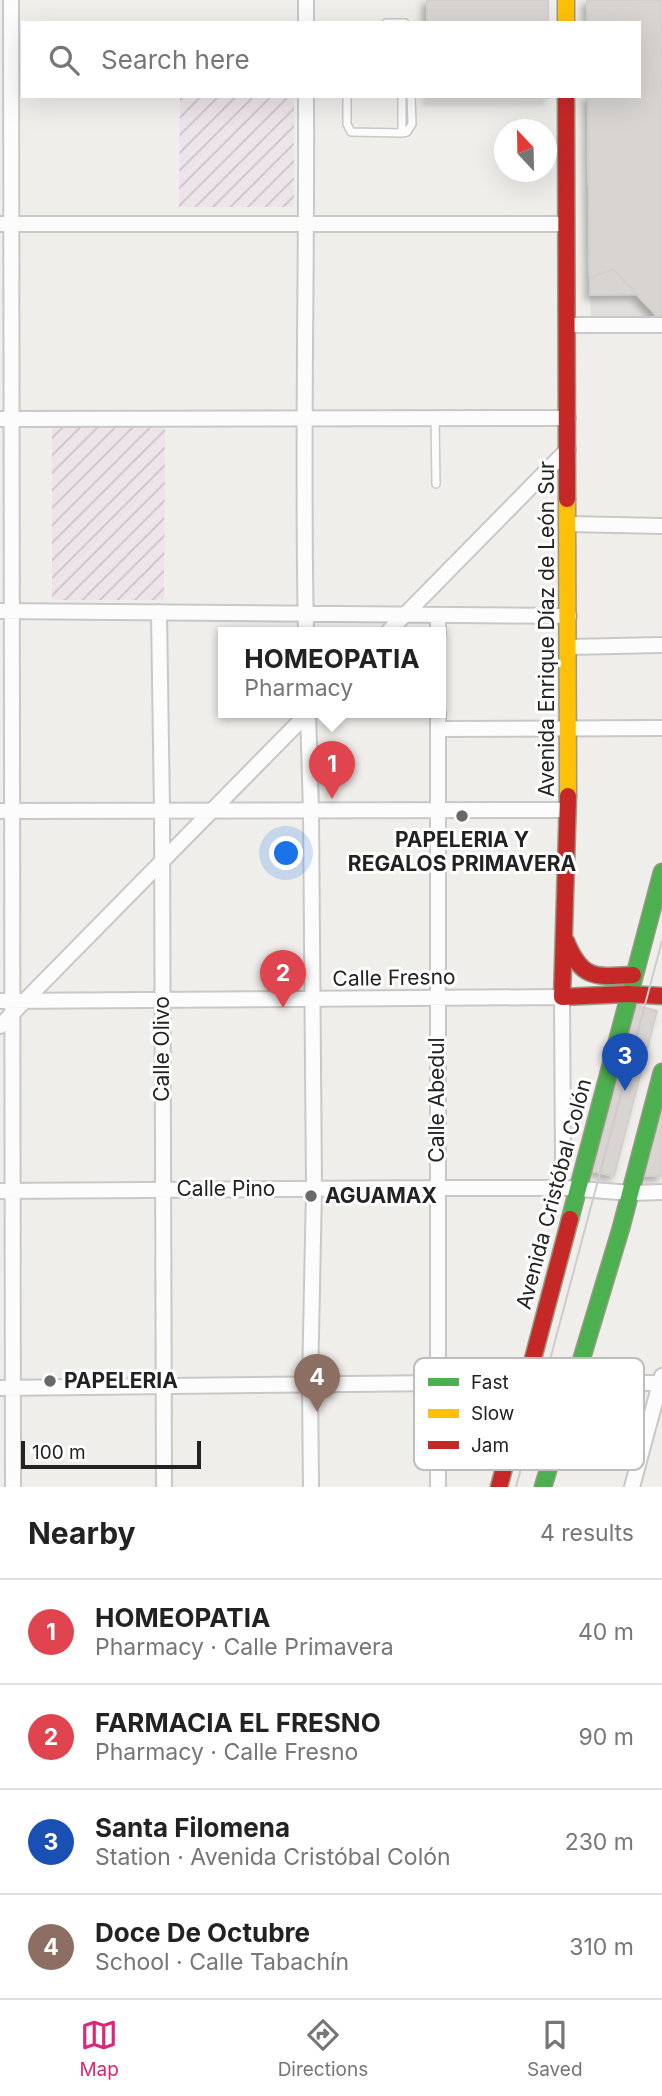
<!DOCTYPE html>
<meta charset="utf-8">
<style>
:root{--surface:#fff;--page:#f2f2f2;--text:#222;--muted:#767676;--line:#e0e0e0;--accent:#db2777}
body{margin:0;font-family:Inter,sans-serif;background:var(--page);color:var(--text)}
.compass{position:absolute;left:494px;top:119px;width:63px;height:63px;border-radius:50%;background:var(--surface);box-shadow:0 7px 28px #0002;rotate:338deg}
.scale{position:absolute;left:21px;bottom:18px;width:180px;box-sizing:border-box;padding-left:7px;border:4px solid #222;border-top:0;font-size:19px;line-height:24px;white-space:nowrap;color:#222;-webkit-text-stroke:5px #fff;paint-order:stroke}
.you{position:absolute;left:287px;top:854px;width:24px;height:24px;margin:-18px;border:5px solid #fff;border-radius:50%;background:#1a73e8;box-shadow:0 0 0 10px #1a73e833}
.badge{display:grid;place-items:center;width:46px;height:46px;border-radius:50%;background:var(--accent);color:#fff;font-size:23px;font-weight:700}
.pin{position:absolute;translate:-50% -58px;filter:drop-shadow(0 2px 4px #0008)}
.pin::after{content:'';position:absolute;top:37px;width:24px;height:21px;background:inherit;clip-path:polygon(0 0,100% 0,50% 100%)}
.popup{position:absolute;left:218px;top:627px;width:228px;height:91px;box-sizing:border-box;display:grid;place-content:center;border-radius:0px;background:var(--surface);filter:drop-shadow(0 2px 5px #0005);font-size:23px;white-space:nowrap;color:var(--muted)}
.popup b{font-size:26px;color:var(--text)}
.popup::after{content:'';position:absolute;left:50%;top:100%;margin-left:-14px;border:14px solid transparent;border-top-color:var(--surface)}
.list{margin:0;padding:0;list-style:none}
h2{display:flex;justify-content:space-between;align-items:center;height:91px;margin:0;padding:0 28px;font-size:30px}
h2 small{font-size:23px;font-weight:400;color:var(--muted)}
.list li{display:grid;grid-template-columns:46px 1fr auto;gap:21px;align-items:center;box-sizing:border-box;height:105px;padding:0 28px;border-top:2px solid var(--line)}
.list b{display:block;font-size:26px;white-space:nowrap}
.list p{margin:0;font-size:23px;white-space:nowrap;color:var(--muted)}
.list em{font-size:23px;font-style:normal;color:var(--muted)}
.icon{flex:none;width:38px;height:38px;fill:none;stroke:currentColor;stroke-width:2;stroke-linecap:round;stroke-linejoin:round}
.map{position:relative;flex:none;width:662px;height:1487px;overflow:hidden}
.search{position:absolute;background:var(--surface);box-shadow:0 7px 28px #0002;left:21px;right:21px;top:21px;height:77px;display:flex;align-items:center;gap:18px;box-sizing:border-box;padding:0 24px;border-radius:0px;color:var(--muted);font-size:26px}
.sheet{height:511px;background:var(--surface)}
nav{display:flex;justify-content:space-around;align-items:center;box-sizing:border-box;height:98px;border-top:2px solid var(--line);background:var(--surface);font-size:19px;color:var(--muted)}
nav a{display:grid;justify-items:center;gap:4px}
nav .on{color:var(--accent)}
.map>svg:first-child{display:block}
</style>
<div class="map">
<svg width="662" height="1487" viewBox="0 0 662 1487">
<defs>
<pattern id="industrial-furrows" width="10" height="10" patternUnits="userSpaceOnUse" patternTransform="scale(1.75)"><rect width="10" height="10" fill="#ede4e9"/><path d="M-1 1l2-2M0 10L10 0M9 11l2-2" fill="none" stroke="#cbc3c8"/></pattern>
<filter id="shadow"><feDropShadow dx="-4.5" dy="4.5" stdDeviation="3.5" flood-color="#0004"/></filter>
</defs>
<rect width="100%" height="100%" fill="#f0eeeb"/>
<path fill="url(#industrial-furrows)" d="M180,96H294V207H179Z
M52,426H165L164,600H52Z"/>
<path fill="#e0dfde" d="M637,294L659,318L591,316L590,295Z"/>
<path fill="#d7d4d2" stroke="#d3d0cc" stroke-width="2" filter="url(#shadow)" d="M427,0H548V23H427Z
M587,0H662V317L659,318L613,269L590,278L588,96H639V23H588Z
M427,96H549V98H427Z
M613,269L637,294L590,295V278Z
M636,1005L657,1011L614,1176L593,1171Z
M662,1106V1176H641Z"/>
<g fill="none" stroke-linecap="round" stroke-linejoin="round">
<g stroke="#c9c8c7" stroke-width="10">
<path id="lane" d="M386,23H405
M347,96V124L351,132L402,133L407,132L412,124L411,96
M402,133V96
M435,419L436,484"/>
</g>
<g stroke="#c9c8c7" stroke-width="18">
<path id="street" d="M11,0L13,1487
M306,0V23
M306,96C307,275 302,454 306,633
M0,224H566
M567,325H662
M0,419L568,418
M568,524L662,526
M0,611L569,616
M159,612L162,811L164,1487
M387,633L568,449
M438,633V615
M569,647L662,645
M308,713L311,811L314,1189L310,1384L311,1487
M438,713V1487
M438,729L662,728
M0,811L568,810
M0,1001L562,997L563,1161
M0,1026L308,713
M0,1191L437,1188H566L632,1193L662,1192
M572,1383H662
M0,1388L526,1382
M632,1487L662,1376"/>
</g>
<g stroke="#999a82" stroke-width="19">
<path id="fast" d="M570,1219L662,872
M543,1487L621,1228L662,1072"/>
</g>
<g stroke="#999a82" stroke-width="19">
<path id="slow" d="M566,0V23
M567,499L568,796"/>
</g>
<g stroke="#999a82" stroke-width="19">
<path id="jam" d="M566,96L567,499
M568,796L562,997L628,994L662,996
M566,941C582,980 595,977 633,975
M499,1487L570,1219"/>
</g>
<use href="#lane" stroke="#fdfcfc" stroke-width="7"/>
<use href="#street" stroke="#fdfcfc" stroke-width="14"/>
<use href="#fast" stroke="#4caf50" stroke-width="16"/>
<use href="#slow" stroke="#ffc107" stroke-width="16"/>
<use href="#jam" stroke="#c62828" stroke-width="16"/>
<path stroke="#ccc" stroke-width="2" d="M516,1487L662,941"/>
</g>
<g fill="#6a6968" stroke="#fff" stroke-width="2.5">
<circle cx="462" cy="816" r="7"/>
<circle cx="311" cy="1196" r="7"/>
<circle cx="50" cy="1381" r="7"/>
</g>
<g text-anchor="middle" stroke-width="6" stroke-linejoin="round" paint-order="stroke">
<g font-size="21" fill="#222" stroke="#fff">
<text transform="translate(547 629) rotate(-90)" y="7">Avenida Enrique Díaz de León Sur</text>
<text transform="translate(394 978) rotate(-1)" y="7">Calle Fresno</text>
<text transform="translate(162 1049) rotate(-90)" y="7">Calle Olivo</text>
<text transform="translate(437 1100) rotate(-90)" y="7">Calle Abedul</text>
<text x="226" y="1196">Calle Pino</text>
<text transform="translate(554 1194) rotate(-75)" y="7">Avenida Cristóbal Colón</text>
</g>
<g font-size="21" font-weight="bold" fill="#222" stroke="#fff" text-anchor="start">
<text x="462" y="847" text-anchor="middle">PAPELERIA Y<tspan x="462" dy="24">REGALOS PRIMAVERA</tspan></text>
<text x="325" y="1203">AGUAMAX</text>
<text x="64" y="1388">PAPELERIA</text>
</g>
</g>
<rect x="414" y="1358" width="230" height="112" rx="10" fill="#fff" stroke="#bdbdbd" stroke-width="2"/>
<rect x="428" y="1378" width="31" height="8" fill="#4caf50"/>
<rect x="428" y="1409" width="31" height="9" fill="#ffc107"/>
<rect x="428" y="1441" width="31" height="8" fill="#c62828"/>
<g font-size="19" fill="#222">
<text x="471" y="1389">Fast</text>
<text x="471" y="1420">Slow</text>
<text x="471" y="1452">Jam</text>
</g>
</svg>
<svg class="compass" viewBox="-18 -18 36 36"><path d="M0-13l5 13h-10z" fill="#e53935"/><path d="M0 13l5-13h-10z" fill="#767676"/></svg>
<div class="scale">100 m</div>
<div class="you"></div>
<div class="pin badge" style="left:332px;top:799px;background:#e0444e">1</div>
<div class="popup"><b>HOMEOPATIA</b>Pharmacy</div>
<div class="pin badge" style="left:283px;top:1008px;background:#e0444e">2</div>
<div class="pin badge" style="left:625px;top:1091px;background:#1a4fb4">3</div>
<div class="pin badge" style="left:317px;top:1412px;background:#8d6e63">4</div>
<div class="search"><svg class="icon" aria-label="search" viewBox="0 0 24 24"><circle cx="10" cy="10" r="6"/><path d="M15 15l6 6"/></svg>Search here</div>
</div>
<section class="sheet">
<h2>Nearby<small>4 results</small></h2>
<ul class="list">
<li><span class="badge" style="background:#e0444e">1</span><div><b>HOMEOPATIA</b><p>Pharmacy · Calle Primavera</p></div><em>40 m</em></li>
<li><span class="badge" style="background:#e0444e">2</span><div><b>FARMACIA EL FRESNO</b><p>Pharmacy · Calle Fresno</p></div><em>90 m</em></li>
<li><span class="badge" style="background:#1a4fb4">3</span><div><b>Santa Filomena</b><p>Station · Avenida Cristóbal Colón</p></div><em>230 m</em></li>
<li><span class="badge" style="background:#8d6e63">4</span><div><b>Doce De Octubre</b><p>School · Calle Tabachín</p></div><em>310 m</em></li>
</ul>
</section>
<nav>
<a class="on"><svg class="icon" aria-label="map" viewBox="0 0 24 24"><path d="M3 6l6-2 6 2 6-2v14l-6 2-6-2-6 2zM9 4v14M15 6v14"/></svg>Map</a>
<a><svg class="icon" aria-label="directions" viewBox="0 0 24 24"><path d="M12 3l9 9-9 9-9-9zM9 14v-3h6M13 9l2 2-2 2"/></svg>Directions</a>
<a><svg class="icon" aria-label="saved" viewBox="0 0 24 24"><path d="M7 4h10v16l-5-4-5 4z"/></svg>Saved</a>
</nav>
